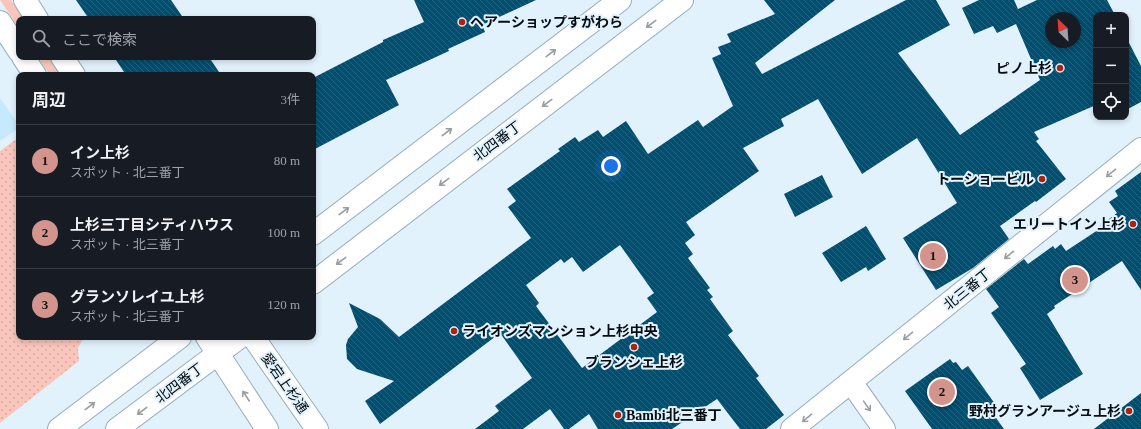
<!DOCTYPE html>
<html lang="ja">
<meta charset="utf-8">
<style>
:root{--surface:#171b24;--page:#242831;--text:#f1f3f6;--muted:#9ea1a6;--line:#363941;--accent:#d3948d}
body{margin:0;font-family:"Times New Roman","Noto Sans JP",serif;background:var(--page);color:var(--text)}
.controls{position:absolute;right:12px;top:12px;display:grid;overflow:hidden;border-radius:8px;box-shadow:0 2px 6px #0003}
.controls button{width:36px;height:36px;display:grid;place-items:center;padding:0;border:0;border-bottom:1px solid var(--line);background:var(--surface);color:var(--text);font:20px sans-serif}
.compass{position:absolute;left:1045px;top:12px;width:36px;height:36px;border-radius:50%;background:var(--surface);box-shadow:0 2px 6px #0003;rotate:335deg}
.you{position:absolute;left:611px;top:166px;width:14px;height:14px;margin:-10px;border:3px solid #fff;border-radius:50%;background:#1a73e8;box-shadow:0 0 0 6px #1a73e833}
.badge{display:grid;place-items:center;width:26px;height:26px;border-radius:50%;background:var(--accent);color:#111;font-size:13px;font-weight:700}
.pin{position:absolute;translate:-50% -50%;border:2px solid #fff;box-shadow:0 1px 4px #0006}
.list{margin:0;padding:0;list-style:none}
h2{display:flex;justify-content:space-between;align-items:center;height:52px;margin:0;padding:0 16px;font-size:17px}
h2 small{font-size:13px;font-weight:400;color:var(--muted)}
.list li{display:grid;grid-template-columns:26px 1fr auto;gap:12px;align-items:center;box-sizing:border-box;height:72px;padding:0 16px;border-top:1px solid var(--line)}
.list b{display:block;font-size:15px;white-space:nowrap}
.list p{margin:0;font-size:13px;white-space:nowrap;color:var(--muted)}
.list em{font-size:13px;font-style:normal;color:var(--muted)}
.icon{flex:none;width:22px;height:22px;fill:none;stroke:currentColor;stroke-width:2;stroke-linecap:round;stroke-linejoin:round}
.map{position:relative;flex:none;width:1141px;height:429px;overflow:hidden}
.search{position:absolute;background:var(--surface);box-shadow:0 2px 6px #0003;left:16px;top:16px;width:300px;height:44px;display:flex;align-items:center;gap:10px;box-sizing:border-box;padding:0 14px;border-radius:8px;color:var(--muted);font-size:15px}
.panel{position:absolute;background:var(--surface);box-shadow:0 2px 6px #0003;left:16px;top:72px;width:300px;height:268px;border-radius:8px}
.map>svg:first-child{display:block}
</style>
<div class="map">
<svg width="1141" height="429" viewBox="0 0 1141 429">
<defs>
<pattern id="park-dots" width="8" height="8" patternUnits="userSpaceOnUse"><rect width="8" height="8" fill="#fac6bc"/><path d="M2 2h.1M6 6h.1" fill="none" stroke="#d5a9a1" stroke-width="1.8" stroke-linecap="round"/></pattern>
<pattern id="building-back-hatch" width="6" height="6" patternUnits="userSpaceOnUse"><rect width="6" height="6" fill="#004e70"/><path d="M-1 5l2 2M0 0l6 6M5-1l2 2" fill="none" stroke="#24637e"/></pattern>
</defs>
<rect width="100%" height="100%" fill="#e2f2fc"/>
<path fill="#c7e9fe" d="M0,98L19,125V128L0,141Z"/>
<path fill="#fac6bc" d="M0,0H11L24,19H19V28Z
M38,57H49L60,75H50Z"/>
<path fill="url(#park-dots)" d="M19,137V337H84L78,348L79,361L0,423V151Z"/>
<path fill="url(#building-back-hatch)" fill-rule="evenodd" d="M76,0H171L184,19H89Z
M414,0H536L482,25L485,32L448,49L449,51L386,80L399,105L313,150V78L383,42V40L424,22Z
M764,0H835L755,63L762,74L906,0H936L950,25L898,53L960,135L1040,80L1016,24L997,33L993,26L974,34L962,8L979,0H1014L1018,9L1037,0H1107L1115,15H1096V105L1034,132L1039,139L1036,141L1066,179L1036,202L1035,201L1000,226L1009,239L973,268L936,290L903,238L957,203L917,138L862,174L818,99L781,119L784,126L743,148L759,171L686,222L695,235L685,243L693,254L688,258L710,288L707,290L713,297L710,299L733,331L728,335L759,376L756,378L784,415L766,429H740L717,399L672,429H598L589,414L569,429H564L550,409L523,429H475L499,411L495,406L532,378L500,333L380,424L365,401L394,381L357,369L347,359L346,345L348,339L358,327L349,303L380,319L399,337L531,238L508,207L516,201L507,189L560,151L558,149L575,137L579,142L598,130L603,137L626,121L648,154L698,120L703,127L733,106L712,58L721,54L718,47L731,42L727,34L775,14ZM1051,18H1075V42H1051ZM620,245L654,293L647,298L657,312L582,368L536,306L539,303L526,285L561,259L564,263L572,257L583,272Z
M1126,37L1141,66V102L1126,110Z
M114,57H209L221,75H126Z
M1141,172V290L1122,261L1054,306L1055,308L1047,314L1083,374L1040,400L1020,368L1026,364L991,313L999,307L986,289L1024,259L1028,264L1053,246L1055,249L1061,244L1066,251L1101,228L1100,226L1117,213L1109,202L1118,196L1115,191Z
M822,175L833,197L795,217L784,194Z
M866,226L886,259L868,271L866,267L841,282L822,253Z
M950,359L953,363L956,362L962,370L968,366L1000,411L994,415L1004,429H932L905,391Z
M1141,393V429H1094Z"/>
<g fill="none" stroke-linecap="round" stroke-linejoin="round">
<g stroke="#94adbc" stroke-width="24">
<path id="minor" d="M25,0L37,19
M0,22L19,51
M23,57L35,75
M62,57L74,75
M313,234L620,0
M313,283L682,0
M207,337L267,429
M253,337L317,429
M851,382L884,429
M59,429L180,337
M117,429L240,337
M792,429L1141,149"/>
</g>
<use href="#minor" stroke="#fff" stroke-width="22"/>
</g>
<defs><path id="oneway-shaft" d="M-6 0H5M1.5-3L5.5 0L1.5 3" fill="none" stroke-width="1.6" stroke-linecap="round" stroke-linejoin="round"/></defs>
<g stroke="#9b9ea1">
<use href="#oneway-shaft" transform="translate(651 24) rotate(143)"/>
<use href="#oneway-shaft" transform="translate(551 53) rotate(-37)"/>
<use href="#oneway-shaft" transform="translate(547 103) rotate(143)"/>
<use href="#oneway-shaft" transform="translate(447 132) rotate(-37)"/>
<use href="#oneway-shaft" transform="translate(1111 173) rotate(141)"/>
<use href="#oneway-shaft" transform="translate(444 182) rotate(143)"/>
<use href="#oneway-shaft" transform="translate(344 211) rotate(-37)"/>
<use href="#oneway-shaft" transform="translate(1009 255) rotate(141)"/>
<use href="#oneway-shaft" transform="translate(341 261) rotate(143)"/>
<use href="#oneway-shaft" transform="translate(908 336) rotate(141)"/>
<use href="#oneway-shaft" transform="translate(246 396) rotate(-123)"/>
<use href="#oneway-shaft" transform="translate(90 406) rotate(-37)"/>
<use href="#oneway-shaft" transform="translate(867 406) rotate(55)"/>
<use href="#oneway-shaft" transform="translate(142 411) rotate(143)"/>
<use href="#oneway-shaft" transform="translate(807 418) rotate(141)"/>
</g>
<g fill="#af210c" stroke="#e2f2fc" stroke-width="1.5">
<circle cx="462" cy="22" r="4"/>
<circle cx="1060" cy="68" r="4"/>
<circle cx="1042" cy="179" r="4"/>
<circle cx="1133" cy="224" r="4"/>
<circle cx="454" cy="331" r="4"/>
<circle cx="634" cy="347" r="4"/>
<circle cx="1129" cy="411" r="4"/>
<circle cx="618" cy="415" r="4"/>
</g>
<g text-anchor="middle" stroke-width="4" stroke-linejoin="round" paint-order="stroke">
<g font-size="14" font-weight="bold" fill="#050d13" stroke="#e2f2fc" text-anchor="end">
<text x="470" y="27" text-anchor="start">ヘアーショップすがわら</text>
<text x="1052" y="73">ピノ上杉</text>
<text x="1034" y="184">トーショービル</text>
<text x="1125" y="229">エリートイン上杉</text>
<text x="462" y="336" text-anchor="start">ライオンズマンション上杉中央</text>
<text x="634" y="367" text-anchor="middle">ブランシェ上杉</text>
<text x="1121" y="416">野村グランアージュ上杉</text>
<text x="626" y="420" text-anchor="start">Bambi北三番丁</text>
</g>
<g font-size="14" fill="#050d13" stroke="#e2f2fc">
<text transform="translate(497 141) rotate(-37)" y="5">北四番丁</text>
<text transform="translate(967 289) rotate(-39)" y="5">北三番丁</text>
<text transform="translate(179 383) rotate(-37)" y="5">北四番丁</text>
<text transform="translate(285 383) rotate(55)" y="5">愛宕上杉通</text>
</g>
</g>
</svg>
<div class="controls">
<button>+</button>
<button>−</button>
<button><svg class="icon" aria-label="locate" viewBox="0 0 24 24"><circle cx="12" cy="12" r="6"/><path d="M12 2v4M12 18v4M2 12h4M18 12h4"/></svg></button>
</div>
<svg class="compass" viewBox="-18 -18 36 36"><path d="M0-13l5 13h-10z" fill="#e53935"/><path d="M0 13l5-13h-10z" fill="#9ea1a6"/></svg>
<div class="you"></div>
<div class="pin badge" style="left:933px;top:256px">1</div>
<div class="pin badge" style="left:942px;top:392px">2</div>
<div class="pin badge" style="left:1075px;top:280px">3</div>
<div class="search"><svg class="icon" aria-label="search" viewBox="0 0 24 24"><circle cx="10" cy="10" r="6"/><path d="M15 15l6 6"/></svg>ここで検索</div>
<section class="panel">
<h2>周辺<small>3件</small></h2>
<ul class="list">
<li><span class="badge">1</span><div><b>イン上杉</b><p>スポット · 北三番丁</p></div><em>80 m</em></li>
<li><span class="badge">2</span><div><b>上杉三丁目シティハウス</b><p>スポット · 北三番丁</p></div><em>100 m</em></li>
<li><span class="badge">3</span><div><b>グランソレイユ上杉</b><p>スポット · 北三番丁</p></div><em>120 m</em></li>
</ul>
</section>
</div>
